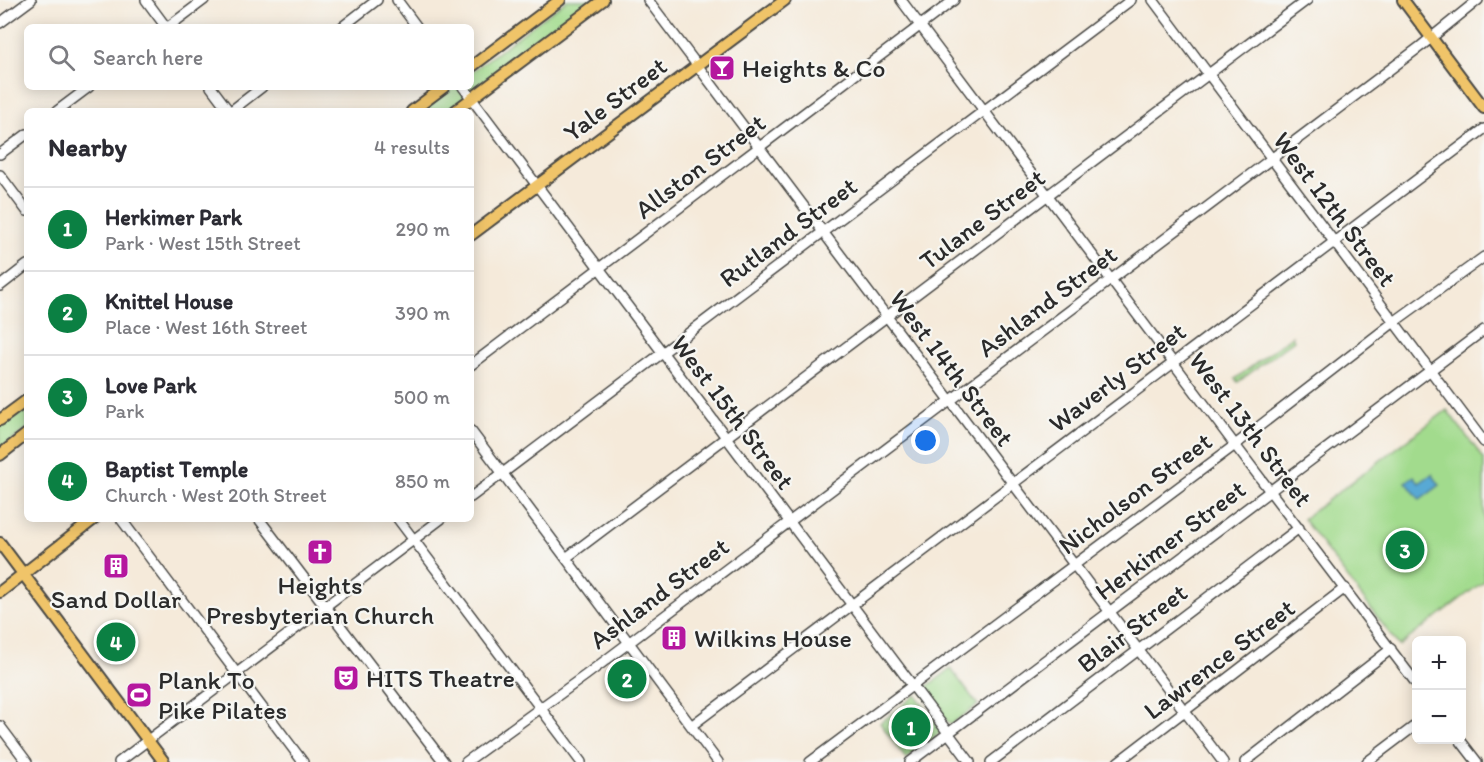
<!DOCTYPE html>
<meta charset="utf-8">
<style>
:root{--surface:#fff;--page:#f2f2f3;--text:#2b2b33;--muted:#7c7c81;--line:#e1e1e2;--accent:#0b8043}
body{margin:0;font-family:Itim,sans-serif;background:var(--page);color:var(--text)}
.controls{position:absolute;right:18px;bottom:18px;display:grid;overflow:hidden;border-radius:9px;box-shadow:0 3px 15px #0003}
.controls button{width:54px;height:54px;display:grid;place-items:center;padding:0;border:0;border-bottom:2px solid var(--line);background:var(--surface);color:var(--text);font:30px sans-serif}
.you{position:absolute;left:926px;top:441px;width:21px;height:21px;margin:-15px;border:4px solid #fff;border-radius:50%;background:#1a73e8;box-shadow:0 0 0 9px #1a73e833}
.badge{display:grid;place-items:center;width:39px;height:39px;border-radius:50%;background:var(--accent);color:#fff;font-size:20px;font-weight:700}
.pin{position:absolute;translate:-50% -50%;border:3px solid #fff;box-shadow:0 2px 6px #0006}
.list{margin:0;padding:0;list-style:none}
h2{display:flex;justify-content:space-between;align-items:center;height:78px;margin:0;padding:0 24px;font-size:26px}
h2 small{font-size:20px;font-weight:400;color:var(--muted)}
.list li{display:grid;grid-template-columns:39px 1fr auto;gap:18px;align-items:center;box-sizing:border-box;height:84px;padding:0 24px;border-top:2px solid var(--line)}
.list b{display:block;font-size:22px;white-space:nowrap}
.list p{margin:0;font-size:20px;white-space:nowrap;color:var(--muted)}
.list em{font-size:20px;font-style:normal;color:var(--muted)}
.icon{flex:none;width:33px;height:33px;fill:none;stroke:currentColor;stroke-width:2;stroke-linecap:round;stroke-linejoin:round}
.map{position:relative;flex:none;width:1484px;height:762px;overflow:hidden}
.search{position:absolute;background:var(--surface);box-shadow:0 3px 15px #0003;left:24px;top:24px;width:450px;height:66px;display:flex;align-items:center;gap:15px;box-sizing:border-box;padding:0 21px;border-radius:9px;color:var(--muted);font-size:22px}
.panel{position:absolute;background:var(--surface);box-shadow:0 3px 15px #0003;left:24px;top:108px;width:450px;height:414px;border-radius:9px}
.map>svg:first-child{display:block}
</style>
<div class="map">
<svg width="1484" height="762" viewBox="0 0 1484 762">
<rect width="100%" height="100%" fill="#f6f6f2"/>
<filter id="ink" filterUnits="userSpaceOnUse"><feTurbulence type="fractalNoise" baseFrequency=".0167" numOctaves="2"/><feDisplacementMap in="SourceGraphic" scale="12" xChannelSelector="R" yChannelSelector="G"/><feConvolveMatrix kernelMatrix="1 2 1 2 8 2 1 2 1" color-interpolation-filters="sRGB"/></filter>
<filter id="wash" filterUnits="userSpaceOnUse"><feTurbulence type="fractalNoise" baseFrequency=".008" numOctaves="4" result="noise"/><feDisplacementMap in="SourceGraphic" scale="24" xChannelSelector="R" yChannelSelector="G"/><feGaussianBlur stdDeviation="1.35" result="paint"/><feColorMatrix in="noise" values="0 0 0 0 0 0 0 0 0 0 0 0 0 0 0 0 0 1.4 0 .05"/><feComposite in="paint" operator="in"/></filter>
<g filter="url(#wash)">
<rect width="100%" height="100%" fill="#f5eada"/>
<path fill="#a2db8d" stroke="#66835c" stroke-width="1.5" d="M567,0H597L449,111H420L451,87H471V72Z
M1292,336L1294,340L1238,382L1235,379Z
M27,405V429L0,449V426Z
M1447,410L1484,459V581L1399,646L1303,519Z
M951,669L978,705L951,724L937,713L943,709L939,704L934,708L921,691Z
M916,695L940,729L941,732L906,759L880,723Z"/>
<path fill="#59a9d4" stroke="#426a80" stroke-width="1.5" d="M1432,474L1440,485L1420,500L1406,482L1414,476L1419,483Z"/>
</g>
<g filter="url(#ink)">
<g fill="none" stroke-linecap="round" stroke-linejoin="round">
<g stroke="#494845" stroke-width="12">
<path id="minor" d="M146,0L166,27
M397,0L417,27
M648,0L1223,762
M901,0L1235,445L1416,683
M1153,0L1484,442
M0,23L31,0
M168,27L204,0
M342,27L377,0
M211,87L229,111
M463,87L970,762
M57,111L89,87
M231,111L262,87
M0,154L27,134
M0,175L27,211
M0,286L27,265
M471,365L954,0
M471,431L718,762
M471,497L1131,0
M121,519L303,762
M259,519L444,762
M398,519L581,762
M566,558L1307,0
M0,726L27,762
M691,726L1484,129
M1460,740L1477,762
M119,762L441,519
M466,762L586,675L1421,46L1478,0
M810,762L1235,445L1394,322L1484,257
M910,762L1484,330
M991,762L1299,528
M1118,762L1345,588
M1245,762L1391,649
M1367,762L1416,725"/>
</g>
<g stroke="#494845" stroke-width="14">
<path id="major" d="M1403,0L1484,108
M471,67L560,0
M412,111L444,87
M455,111L603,0
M471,235L785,0
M0,420L27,400
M0,455L27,434
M0,543L164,762
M0,592L94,519"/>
</g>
<use href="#minor" stroke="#fff" stroke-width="9"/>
<use href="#major" stroke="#f0c469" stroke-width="10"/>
</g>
</g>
<defs>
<g id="bar-square" transform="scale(1.35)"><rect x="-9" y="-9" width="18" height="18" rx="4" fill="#b5179e" stroke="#f6f6f2"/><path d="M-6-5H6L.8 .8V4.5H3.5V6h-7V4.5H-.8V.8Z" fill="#fff"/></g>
<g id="church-square" transform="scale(1.35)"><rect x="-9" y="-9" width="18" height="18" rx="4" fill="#b5179e" stroke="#f6f6f2"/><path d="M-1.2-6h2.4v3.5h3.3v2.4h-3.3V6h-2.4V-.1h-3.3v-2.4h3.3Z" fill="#fff"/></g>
<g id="building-square" transform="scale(1.35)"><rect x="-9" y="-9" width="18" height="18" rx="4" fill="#b5179e" stroke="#f6f6f2"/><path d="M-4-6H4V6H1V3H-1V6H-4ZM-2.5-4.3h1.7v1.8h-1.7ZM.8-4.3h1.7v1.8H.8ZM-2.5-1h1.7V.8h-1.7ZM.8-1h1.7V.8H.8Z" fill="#fff"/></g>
<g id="theatre-square" transform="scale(1.35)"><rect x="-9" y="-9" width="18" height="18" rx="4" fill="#b5179e" stroke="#f6f6f2"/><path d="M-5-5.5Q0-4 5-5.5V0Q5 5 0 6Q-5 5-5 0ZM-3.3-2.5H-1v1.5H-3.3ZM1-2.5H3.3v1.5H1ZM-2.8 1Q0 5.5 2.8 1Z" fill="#fff"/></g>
<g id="stadium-square" transform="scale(1.35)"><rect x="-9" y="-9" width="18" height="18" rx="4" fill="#b5179e" stroke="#f6f6f2"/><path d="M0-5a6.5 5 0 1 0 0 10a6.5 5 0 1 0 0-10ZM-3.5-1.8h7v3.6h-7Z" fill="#fff"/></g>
</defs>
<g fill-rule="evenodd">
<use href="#bar-square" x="722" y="68"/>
<use href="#church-square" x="320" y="552"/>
<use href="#building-square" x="116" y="566"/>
<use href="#building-square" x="674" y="638"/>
<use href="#theatre-square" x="346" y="678"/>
<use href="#stadium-square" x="139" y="695"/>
</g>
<g text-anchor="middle" stroke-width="4.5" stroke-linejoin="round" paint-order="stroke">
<g font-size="26" fill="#2b2b2b" stroke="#f6f6f2" text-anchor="start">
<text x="742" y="77">Heights &amp; Co</text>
<text x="320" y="594" text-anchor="middle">Heights<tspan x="320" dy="30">Presbyterian Church</tspan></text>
<text x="116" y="608" text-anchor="middle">Sand Dollar</text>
<text x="694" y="647">Wilkins House</text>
<text x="366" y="687">HITS Theatre</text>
<text x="158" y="689">Plank To<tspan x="158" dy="30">Pike Pilates</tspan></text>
</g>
<g font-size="26" fill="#2b2b2b" stroke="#f6f6f2">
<text transform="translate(615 99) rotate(-37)" y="9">Yale Street</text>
<text transform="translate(700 166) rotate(-37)" y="9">Allston Street</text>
<text transform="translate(1335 209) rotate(53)" y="9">West 12th Street</text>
<text transform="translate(982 219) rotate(-37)" y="9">Tulane Street</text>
<text transform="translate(788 232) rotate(-37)" y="9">Rutland Street</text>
<text transform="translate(1047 301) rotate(-37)" y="9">Ashland Street</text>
<text transform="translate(952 368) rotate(53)" y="9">West 14th Street</text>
<text transform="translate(1117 377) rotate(-37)" y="9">Waverly Street</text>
<text transform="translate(733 412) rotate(53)" y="9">West 15th Street</text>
<text transform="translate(1251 429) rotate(53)" y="9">West 13th Street</text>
<text transform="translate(1135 493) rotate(-37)" y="9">Nicholson Street</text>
<text transform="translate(1170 540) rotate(-37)" y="9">Herkimer Street</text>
<text transform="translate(659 593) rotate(-37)" y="9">Ashland Street</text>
<text transform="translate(1132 628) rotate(-37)" y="9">Blair Street</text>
<text transform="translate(1219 659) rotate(-37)" y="9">Lawrence Street</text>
</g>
</g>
</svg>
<div class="controls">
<button>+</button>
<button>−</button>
</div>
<div class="you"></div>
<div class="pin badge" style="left:911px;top:727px">1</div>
<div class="pin badge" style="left:627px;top:679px">2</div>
<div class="pin badge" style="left:1405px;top:550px">3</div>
<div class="pin badge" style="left:116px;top:642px">4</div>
<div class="search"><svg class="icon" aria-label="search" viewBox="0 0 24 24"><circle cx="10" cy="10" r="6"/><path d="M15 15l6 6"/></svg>Search here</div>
<section class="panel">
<h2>Nearby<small>4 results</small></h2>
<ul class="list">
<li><span class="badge">1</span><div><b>Herkimer Park</b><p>Park · West 15th Street</p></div><em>290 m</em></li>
<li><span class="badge">2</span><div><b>Knittel House</b><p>Place · West 16th Street</p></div><em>390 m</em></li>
<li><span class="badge">3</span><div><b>Love Park</b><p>Park</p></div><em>500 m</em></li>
<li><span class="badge">4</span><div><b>Baptist Temple</b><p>Church · West 20th Street</p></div><em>850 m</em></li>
</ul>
</section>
</div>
